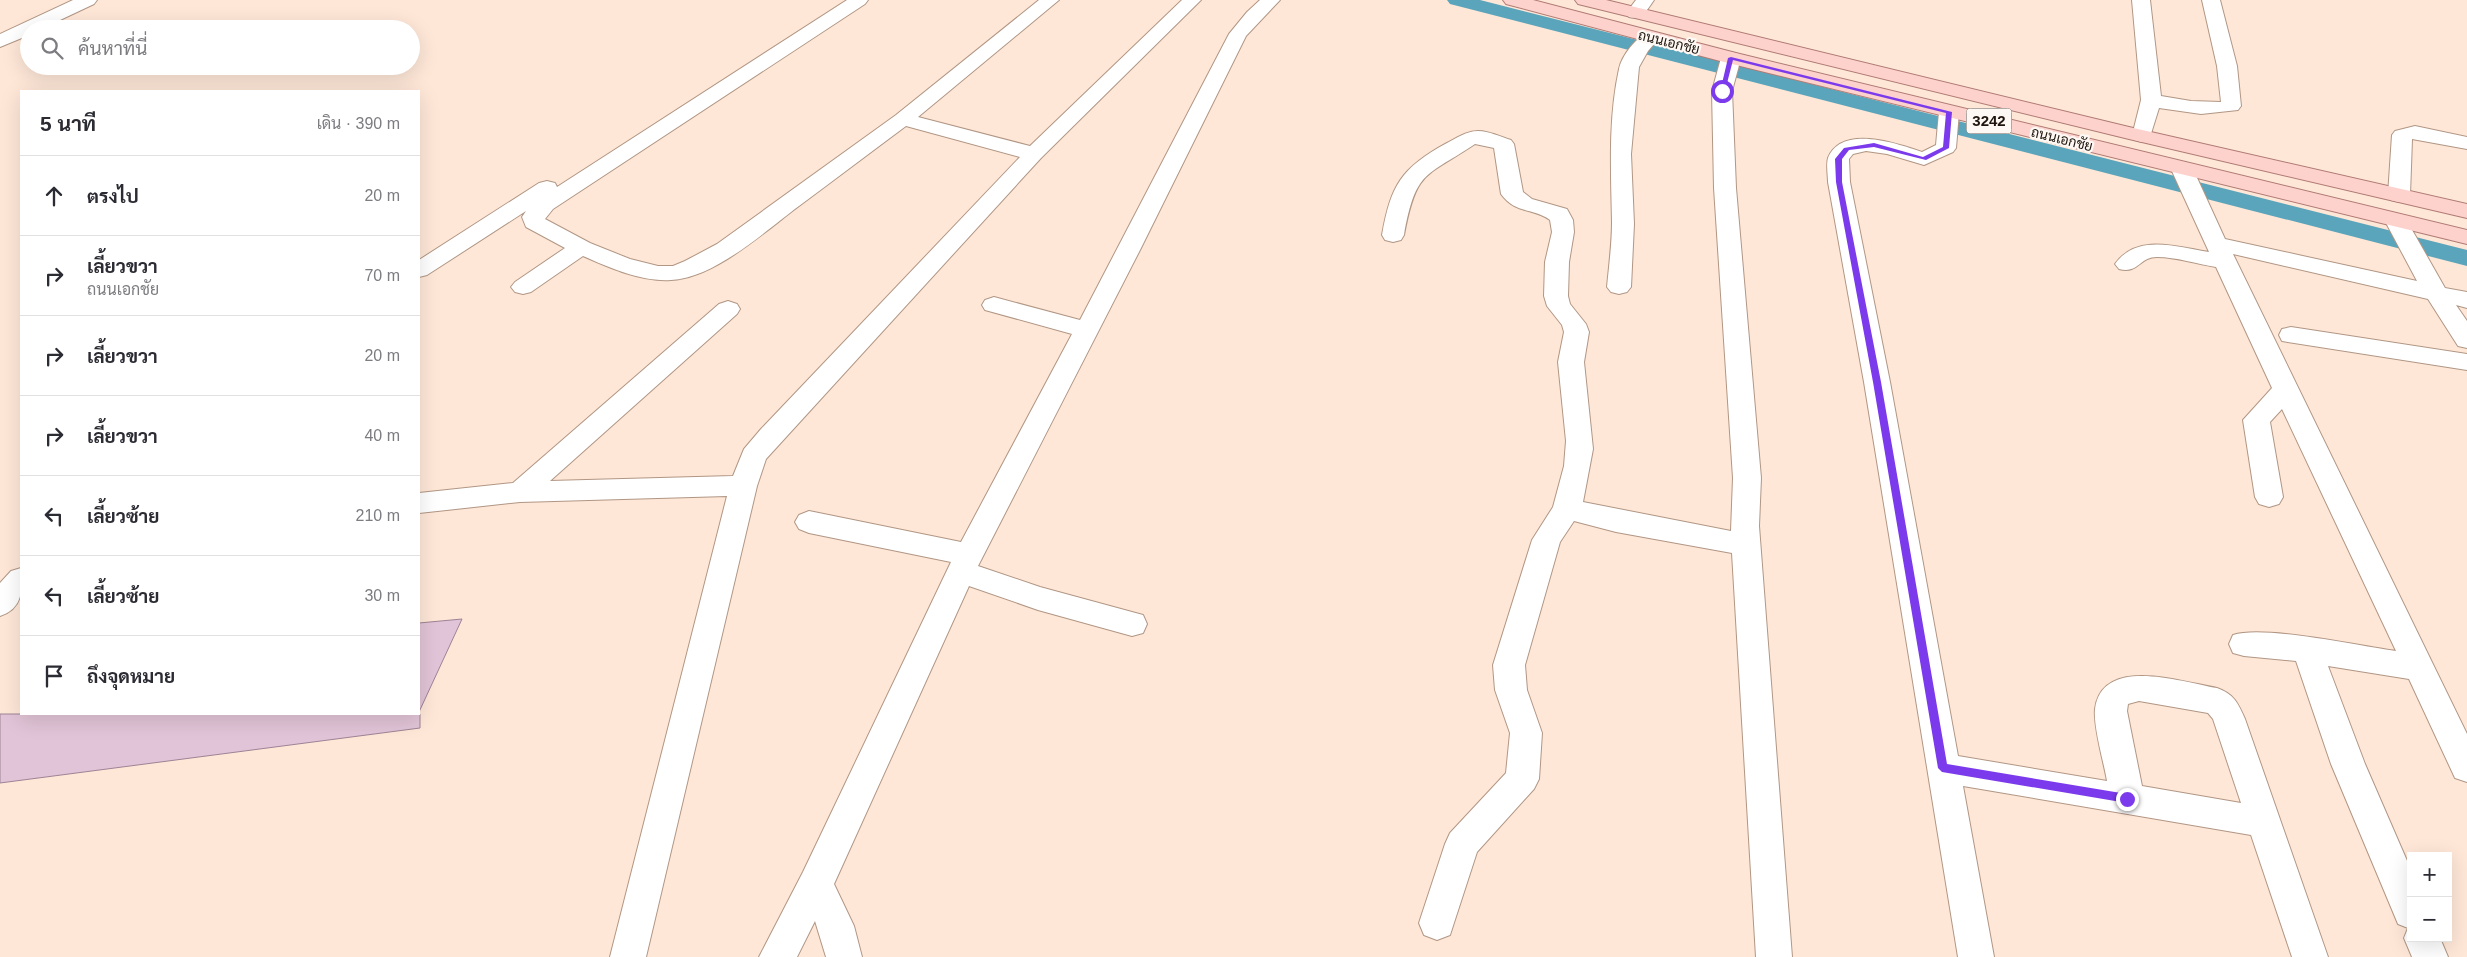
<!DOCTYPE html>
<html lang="th">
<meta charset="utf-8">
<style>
:root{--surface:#fff;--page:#f2f2f3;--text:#2b2b33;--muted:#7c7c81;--line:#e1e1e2}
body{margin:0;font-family:Arial,Sarabun,sans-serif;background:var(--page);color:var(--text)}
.controls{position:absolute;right:15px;bottom:15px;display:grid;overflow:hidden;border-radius:0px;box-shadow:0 5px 20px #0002}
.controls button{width:45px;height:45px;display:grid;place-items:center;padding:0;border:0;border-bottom:1px solid var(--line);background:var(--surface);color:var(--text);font:25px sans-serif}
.stop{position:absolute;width:15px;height:15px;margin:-11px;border:4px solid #7c3aed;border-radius:50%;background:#fff}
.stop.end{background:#7c3aed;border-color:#fff;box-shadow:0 1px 5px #0008}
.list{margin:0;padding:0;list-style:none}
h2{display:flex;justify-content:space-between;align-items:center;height:65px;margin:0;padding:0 20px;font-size:21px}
h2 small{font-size:16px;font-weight:400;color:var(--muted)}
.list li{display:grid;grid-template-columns:32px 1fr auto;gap:15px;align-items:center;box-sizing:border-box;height:80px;padding:0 20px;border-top:1px solid var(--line)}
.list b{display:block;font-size:19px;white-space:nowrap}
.list p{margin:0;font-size:16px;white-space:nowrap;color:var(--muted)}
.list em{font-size:16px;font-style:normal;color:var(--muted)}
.icon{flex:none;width:28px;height:28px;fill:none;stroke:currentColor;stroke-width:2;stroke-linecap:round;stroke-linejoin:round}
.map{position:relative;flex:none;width:2467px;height:957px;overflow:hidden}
.search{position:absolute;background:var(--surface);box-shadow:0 5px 20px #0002;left:20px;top:20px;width:400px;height:55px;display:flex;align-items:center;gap:12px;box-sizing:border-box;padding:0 18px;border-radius:28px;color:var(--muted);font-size:19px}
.panel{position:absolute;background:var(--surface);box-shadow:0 5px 20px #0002;left:20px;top:90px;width:400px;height:625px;border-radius:0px}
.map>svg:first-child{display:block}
</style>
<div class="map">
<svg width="2467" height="957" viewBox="0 0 2467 957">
<rect width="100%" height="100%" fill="#fee7d7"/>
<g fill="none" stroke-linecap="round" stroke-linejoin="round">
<path fill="#5ba5bc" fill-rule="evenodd" d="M1447,0H1480L2467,250V266L1450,4Z"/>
</g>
<path fill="#e1c4d7" stroke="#9e8395" d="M462,619L419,712V623Z
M0,714H420V728L0,783Z"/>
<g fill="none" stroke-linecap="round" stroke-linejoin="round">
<g stroke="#b19684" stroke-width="2">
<path id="minor" d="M73,0H97L94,4L41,29H29V35L0,47V34Z
M847,0H868L865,4L553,209L545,219L590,243L630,259L658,266H673L685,261L717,244L896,115L1039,0H1059L918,117L1030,146L1182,0H1201L1041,158L766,459L757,486L646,957H610L727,496L520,502L419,513V493L513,483L719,304L728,301L737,304L740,309L737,314L550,481L733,476L744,449L761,429L1020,157L906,126C870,153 835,179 799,206C765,231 715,278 671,280C642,282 610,268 583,256L531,292L523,294L515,292L511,287L515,282L565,248L526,227L522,217L526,211L427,275L419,277V260L539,183L547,181L555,183L557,187Z
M1260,0H1280L1246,36L1140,250L978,566L1040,587L1143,615L1147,624L1143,633L1132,636L1038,610L969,586L834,884L854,926L862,957H826L815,921L797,957H759L803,872L951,562L809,533L799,529L795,522L799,515L809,511L961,542L1072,334L985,310L982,305L985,300L994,297L1080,320L1229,34L1247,12Z
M1636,0H1654C1647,10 1642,20 1629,17L1626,13Z
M2132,0H2150L2161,96L2191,101L2221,102L2217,66L2202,0H2220L2237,66L2241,106L2238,110L2201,114L2159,108L2149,140L2142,142L2135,140L2132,136L2141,100Z
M1650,32L1657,34L1659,38L1648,51L1639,67L1631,154L1634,224L1631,287L1627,292L1619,294L1611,292L1607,287C1609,266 1612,243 1612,222C1611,171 1608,119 1619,69C1622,55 1637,36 1650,32Z
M1731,52L1738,54L1741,58L1732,91L1736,188L1761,478L1759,526L1792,957H1756L1732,553L1616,532L1574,521L1560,542L1525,665L1527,690L1542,733L1539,779L1534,789L1477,852L1450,935L1437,940L1424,935L1419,923L1445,844L1450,833L1506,773L1510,733L1495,690L1493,665L1532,540L1553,507L1564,466L1566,441L1558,362L1564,332L1562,325L1547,306L1544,296L1545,262L1552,232L1550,220C1534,208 1515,214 1501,194L1494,148L1475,144C1426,177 1416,169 1404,235L1401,240L1393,242L1385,240L1382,235C1391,185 1401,168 1447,143C1457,138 1466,131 1478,131C1489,131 1501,137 1511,140L1514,144L1523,192L1532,199L1567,209L1573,220L1574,232L1569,262L1568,296L1570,304L1586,324L1589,332L1584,362L1593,449L1583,502L1731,531L1733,478L1714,188L1712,91L1721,58L1724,54Z
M1949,106L1956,108L1959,112L1956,148L1953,152L1924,165L1887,154L1866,151L1853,154L1849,159L1850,182L1890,382L1958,756L2107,781C2104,763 2093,726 2095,709C2102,655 2182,682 2217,688C2234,694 2238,703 2245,719L2328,957H2292L2251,835L1963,786L1994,957H1958L1864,382L1828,182C1828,175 1826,165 1828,158C1842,124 1898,144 1922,152L1936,145L1939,112L1942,108ZM2139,701L2208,713L2213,719L2241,803L2142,786L2127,711L2128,704Z
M2415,126L2467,137V149L2412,139L2410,195L2407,200L2399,202L2391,200L2388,195L2392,135L2395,131Z
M2182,163L2190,164L2193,169L2225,239L2417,281L2385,221L2388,216L2396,214L2404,216L2407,221L2445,288L2467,292V308L2456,305L2467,321V348L2458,346L2428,299L2233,254L2467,734V782L2455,778L2409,679L2328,666L2365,764L2411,870V938H2440L2448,957H2412L2404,938L2408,928L2398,924L2393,912L2331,764L2296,661L2244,656L2233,653L2229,644L2233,635C2264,625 2359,646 2396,651L2282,409L2270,422L2283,497L2279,504L2269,507L2259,504L2255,497L2243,420L2272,388L2216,267C2197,264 2176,257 2157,257C2139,257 2139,274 2119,269L2115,264C2137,233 2177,247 2209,252L2171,169L2174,164Z
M2291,327L2467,354V370L2282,341L2279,335L2282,329Z
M21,568C22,589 24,608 0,616V583L11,571Z"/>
</g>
<g stroke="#af7b73" stroke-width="2">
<path id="major" d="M1503,0H1533L1736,53L2467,230V244L1724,62L1506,4Z
M1575,0H1606L2129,127L2467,204V218L2129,139L1578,4Z"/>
</g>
<use href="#minor" fill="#fff" fill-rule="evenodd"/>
<use href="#major" fill="#fdd1cc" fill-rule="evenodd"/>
</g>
<path fill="#7c3aed" d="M1731,57L1952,112L1949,148L1926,160L1874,147L1849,150L1842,159V182L1881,382L1947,764L2127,794L2132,799L2131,802L2127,803L1942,772L1938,768L1873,382L1836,182L1835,159L1844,148L1874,143L1923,157L1943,147L1946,113L1733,60L1725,91L1720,92L1728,58Z"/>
<g text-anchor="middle" stroke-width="4.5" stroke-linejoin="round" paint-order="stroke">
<g font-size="14" fill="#1f150e" stroke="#fef8f4">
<text transform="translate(1669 42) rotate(14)" y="5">ถนนเอกชัย</text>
<text transform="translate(2062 139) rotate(14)" y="5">ถนนเอกชัย</text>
</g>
<rect fill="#fef8f4" stroke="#625953" stroke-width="1" x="1966.5" y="108.5" width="45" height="25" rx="4"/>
<g font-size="15" font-weight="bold" fill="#1f150e">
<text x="1989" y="126">3242</text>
</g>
</g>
</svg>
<div class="controls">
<button>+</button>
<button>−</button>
</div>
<div class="stop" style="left:1722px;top:91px"></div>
<div class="stop end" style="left:2127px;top:799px"></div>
<div class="search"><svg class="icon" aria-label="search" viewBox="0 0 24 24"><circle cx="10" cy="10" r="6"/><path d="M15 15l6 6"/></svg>ค้นหาที่นี่</div>
<section class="panel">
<h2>5 นาที<small>เดิน · 390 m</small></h2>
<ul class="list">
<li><svg class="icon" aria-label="ahead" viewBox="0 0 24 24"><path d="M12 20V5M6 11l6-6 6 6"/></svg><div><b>ตรงไป</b></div><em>20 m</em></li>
<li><svg class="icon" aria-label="right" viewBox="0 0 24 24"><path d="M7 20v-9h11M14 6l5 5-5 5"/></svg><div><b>เลี้ยวขวา</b><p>ถนนเอกชัย</p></div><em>70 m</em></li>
<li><svg class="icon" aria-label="right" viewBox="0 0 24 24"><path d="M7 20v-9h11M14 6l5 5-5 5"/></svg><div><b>เลี้ยวขวา</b></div><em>20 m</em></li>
<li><svg class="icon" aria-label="right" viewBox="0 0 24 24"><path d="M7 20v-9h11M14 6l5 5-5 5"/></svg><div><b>เลี้ยวขวา</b></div><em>40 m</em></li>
<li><svg class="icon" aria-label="left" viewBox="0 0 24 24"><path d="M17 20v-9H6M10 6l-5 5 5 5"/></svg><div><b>เลี้ยวซ้าย</b></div><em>210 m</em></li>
<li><svg class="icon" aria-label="left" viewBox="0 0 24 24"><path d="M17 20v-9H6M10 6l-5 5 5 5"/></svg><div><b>เลี้ยวซ้าย</b></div><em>30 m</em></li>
<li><svg class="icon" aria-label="arrive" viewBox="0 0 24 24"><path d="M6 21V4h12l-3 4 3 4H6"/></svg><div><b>ถึงจุดหมาย</b></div></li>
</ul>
</section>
</div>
